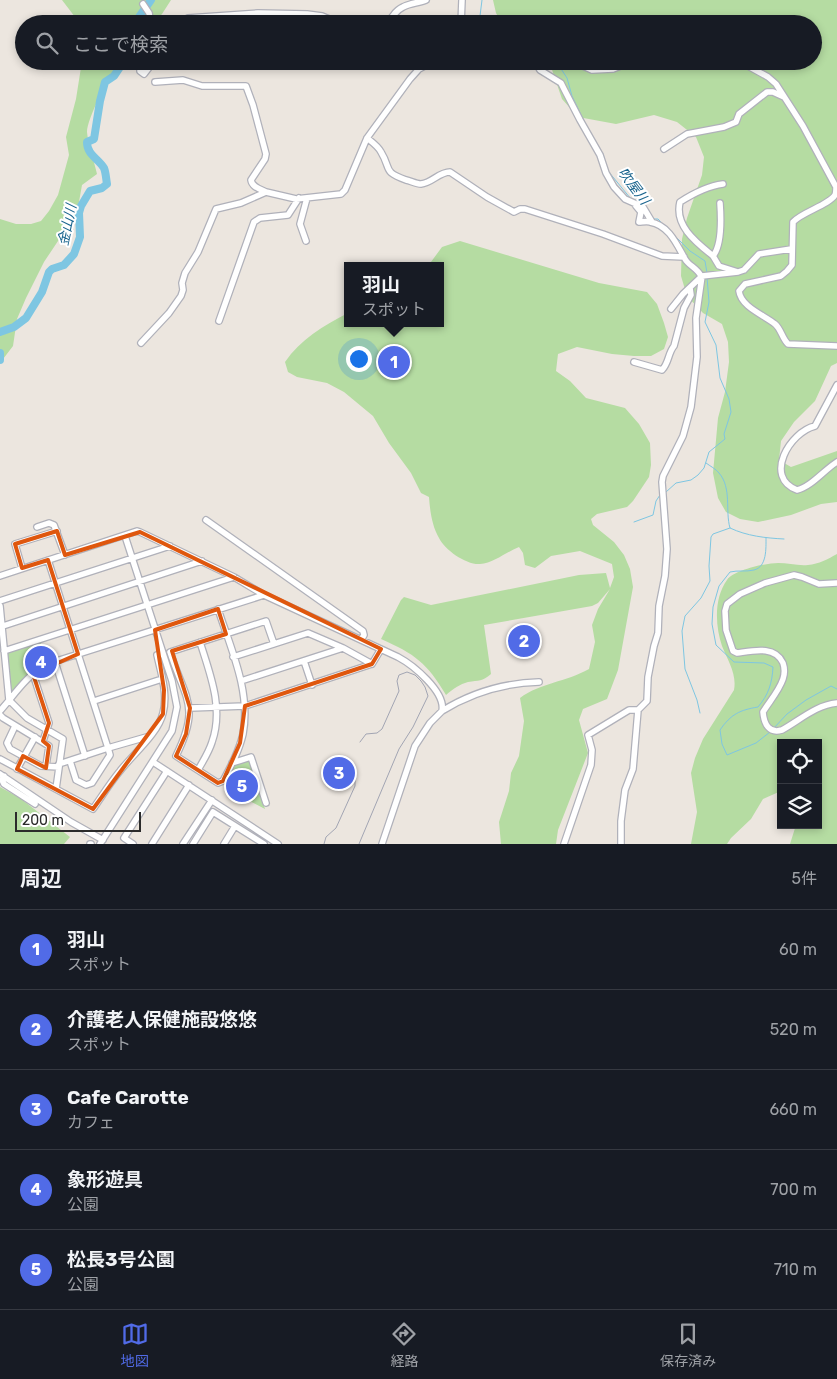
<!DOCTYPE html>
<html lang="ja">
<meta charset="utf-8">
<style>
:root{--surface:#171b24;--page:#20242c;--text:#f1f3f6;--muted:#9ea1a6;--line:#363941;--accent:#516be7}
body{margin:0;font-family:Rubik,"Noto Sans JP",sans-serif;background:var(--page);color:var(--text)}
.controls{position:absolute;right:15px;bottom:15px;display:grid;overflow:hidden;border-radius:0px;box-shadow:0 2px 8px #0003}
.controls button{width:45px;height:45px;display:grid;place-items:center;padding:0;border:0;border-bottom:1px solid var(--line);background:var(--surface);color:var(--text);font:25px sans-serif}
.scale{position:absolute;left:15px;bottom:12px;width:126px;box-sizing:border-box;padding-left:5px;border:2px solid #2b2b2b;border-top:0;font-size:14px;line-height:18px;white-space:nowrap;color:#2b2b2b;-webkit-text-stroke:4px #fff;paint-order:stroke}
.you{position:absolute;left:358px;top:358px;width:18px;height:18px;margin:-12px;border:4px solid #fff;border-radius:50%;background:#1a73e8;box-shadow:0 0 0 8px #1a73e833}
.badge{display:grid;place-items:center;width:32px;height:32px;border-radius:50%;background:var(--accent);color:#fff;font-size:16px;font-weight:700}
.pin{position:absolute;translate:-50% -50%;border:2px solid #fff;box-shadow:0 1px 5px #0006}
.popup{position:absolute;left:344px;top:262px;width:100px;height:65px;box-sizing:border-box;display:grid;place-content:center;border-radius:0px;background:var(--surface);filter:drop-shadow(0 1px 4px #0005);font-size:16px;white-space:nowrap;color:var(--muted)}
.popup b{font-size:19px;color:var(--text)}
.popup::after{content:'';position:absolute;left:50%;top:100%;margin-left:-10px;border:10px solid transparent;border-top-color:var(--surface)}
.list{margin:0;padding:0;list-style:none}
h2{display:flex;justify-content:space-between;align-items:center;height:65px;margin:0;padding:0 20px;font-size:21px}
h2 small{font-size:16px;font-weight:400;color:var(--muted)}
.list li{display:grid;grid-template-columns:32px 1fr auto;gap:15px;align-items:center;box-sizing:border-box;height:80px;padding:0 20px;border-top:1px solid var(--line)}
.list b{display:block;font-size:19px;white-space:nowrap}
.list p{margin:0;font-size:16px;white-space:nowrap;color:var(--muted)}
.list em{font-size:16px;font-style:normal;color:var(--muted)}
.icon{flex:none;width:28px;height:28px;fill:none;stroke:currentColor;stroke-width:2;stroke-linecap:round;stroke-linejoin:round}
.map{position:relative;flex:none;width:837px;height:844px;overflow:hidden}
.search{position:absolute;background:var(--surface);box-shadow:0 2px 8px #0003;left:15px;right:15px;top:15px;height:55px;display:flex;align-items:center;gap:12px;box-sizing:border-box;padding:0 18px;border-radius:28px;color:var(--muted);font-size:19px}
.sheet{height:465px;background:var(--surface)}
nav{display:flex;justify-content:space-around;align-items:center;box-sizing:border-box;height:70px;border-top:1px solid var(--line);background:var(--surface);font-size:14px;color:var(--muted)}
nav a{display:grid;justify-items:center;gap:2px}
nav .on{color:var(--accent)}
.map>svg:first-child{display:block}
</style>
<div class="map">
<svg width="837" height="844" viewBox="0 0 837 844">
<rect width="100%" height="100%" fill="#ece6df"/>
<path fill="#b5dca2" d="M62,0H171L162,14L153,24H77L75,17Z
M493,0H837V363L831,366L815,401L794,422L781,441L779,460L791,467L837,451V502L821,504L791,515L758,522L740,519L726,512L718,498L713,473L718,418L725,392L729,362L728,342L722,324L703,313L687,296L681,276L682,239L687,218L702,175L704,157L696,137L677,122L654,115L616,124L578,117L562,99L549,61H813V24H502L496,13Z
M82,61H120C111,73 87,118 87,132C88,144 94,161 97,174L82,185L77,213L71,228L58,241L44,262L26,298L17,319L13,346L0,363V219L16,224H31L41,221L49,211L58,195L69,155L66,137L76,99Z
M460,241L599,283L647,292L657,304L664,323L668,337L664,349L651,356H634L612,354L577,347L558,354L556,371L570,381L586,398L625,408L639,424L650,443L651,465L649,477L633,501L627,507L597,514L591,519L593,525L614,542L624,555L630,569L633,587L618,670L607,699L583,709L579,720L588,753L558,830L556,844H501L499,822L509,791L511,773L519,756L524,721L520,698C540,683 566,682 589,669L595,642L592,625L598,609L610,589L598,603L592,606L484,625L491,674C482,682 479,680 468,682C460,684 453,689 446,695C427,663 415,654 381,639L401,600L404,597L431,605L579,575L606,573L610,588L614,577L612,564L580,551L551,556L535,568L525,565L523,553L519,547C506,552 494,563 480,564C466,565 445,550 439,538C432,526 430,511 429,497L421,493L411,473L389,443L373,416L344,392L327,383L297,377L288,372L285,362C300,340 324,325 348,313V323H440V266H428L442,247Z
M837,554V844H790L796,825H818V743H781V791L763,799L751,819L731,838L727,844H691L697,812L691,773L695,758L703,739L734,690C737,674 728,661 722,646C715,625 714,598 727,580C734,570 766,563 778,563C788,563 798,566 808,565C819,564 828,559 837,554Z
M40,641L47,664L10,697L6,652Z
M247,761L250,762L265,809L232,792L225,784L233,765Z
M0,787L20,798L70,837L64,844H0Z"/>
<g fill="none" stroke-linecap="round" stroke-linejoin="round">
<path stroke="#7ec6e2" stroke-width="1" d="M479,24L482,0
M556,61L567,78L572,96L585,123
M603,154L606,165
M608,171L631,199
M652,219H658L665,226
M675,236L690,251L705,261L707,273
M706,463C710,466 716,469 719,473C732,488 725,511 730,528C747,536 765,538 784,539
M666,492L676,483L691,480L698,475L704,468L709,452L725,439L724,434L731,412L729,399L720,378L716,345L705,322L709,302L707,277
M634,522L653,515L656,501L660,495
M766,538C766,548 767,567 754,570C746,572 738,570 730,572L719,586L713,607L712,624L716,645L734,662L764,663L773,667C772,683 769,694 758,707C740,710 731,714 720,730L722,744L727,755L756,743L770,732
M700,713L697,700L685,669L682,631L685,616L701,598L710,581L709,566L711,537L713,534L730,528
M773,729L787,714L806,700L831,686L837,689"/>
<path stroke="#7ec6e2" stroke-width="8" d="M137,24L139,17L151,0
M0,332L14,327L26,318L42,292L49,272L52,269L64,265L74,254L80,237L79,213L81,206L90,191L102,188L107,184C106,179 106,173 104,168C98,158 87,155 87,142L94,139L100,101L105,82L114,76L124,61
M0,353V360"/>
<g stroke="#b0b1ba" stroke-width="8">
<path id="minor" d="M143,4L149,13L151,24
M180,24L188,18L258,13L307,14L322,16L341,24
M377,24C396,21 390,13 403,7C410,3 419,3 426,0
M461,24L462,0
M142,61L140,71L144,74L154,61
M481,61H491
M535,61L540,70L561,83L564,89L580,120L600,155L606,173L614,187L625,199L643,207L652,222
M572,61L592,70L613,69L633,61
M739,61L768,77L776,84L803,126L836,187C836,190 836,193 835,195C829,205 802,212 793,222L792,265L787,271L781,276L745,284L739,291C741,307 764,315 775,324C781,329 782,338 788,344L837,346
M155,82L183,80L202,86H246L253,105L266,154L265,159L251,180C252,187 260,189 266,192
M367,138C372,142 378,146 381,152C392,170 382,171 406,180C411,181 416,184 421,184C432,183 439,172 450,172L487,197L514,212L520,209H525L603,234L662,256L684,257
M664,149L687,134L724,127L736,122L739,114L767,92H773L784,97
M720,203C721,217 722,245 713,256L719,266L738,272
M636,206L641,212L639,222C642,222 647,221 650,222C669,225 677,245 685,259C689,266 697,268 701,276
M306,241L300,224L307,198
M713,256C697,243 674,226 680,202C694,193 707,186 723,184
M671,309L683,294L702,276
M219,321L254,222L260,218L288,215L299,198
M141,343L169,313L181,296L183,290L182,283L185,273L198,252L216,209L241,203L266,192L296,199L341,194L345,190L367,138L410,79L419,69L434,61
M634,362L662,370C669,363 668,353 674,346L684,308L691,295L690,288
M837,385L815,426C790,432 763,477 797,490C811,487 824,470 837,462
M206,520L363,631L364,635L361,640
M37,527L49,523L54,525L65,555
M48,560L108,748L150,736
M22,568L15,544L57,531
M0,576L137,531L140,532L234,577L264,595L398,657C413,665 446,692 442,711L430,723L415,746L382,844
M837,583L819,584L802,577L794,575L765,583L740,594L727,604L725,611L726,630L733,651L737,653C752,651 775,645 783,663C785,669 785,673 783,679C779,691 769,702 763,712C764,724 769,734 782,730C800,720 816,705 837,703
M0,601L170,546
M0,606L9,700L27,718L63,739L56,789
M218,609C231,649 251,692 243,734C239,751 231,766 223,781L218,783L176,756C201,706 185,699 170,652L266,621L274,644
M3,626L202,561
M4,651L234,577
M233,657L308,633L343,648L372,664
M304,661L312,685
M55,662L85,756
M33,674L49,723L43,741
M241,681L343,648
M94,701L162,679
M190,708L245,706L372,664L381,649
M0,711C15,694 27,675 47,664L264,595
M442,711C471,693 505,683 539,682
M0,715L3,718L49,746L46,766
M15,726L7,743L10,749L41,766L59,767
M0,759L93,809C102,796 110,783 120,771C133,754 158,734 163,713C168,694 161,673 157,655L163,654
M153,762L278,844
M232,763L251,757L266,803
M59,764L108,748L110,755L92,783L86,785L76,780L70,761
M17,769L35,737
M198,770C203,761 209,752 212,742C224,708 210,674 200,642
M0,774L71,822L103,840
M4,776L2,780L4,784L35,804
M90,844H91
M100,844L172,731L177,707L172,681L125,536
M133,844L124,838L167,771
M152,844L189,785
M183,844L212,800
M193,844L213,812L264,844
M224,844L235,826
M564,844L591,765L592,750L588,735L629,710H638
M621,844V821L625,790L633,769L638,710L647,701L648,677L654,646L658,633L659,606L665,576L667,549L662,482L663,476L683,436L691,407L697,357L696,318L702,276L738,272L744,270L759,254L791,249"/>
</g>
<use href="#minor" stroke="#fff" stroke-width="5.5"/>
<path stroke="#a2a5b3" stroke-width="1" d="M324,844L326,837L336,828L355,786V779L349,771L350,764
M359,844L399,749L413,727L428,696L425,687L421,681L415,675L407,672L399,675L397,681L399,691L382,729L377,733L366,734L360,742"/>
</g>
<path fill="none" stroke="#df570e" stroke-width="4" stroke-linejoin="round" d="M57,531L65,555L140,532L381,649L372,664L245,706L240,743L223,781L218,783L176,756L186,734L190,708L172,651L226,634L218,609L155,630L164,690L163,714L93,809L17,769L23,756L46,768L49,746L43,741L49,723L33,674L78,654L48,560L22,568L15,544Z"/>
<g text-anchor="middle" stroke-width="4" stroke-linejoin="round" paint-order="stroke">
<g font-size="14" font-style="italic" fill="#1c668f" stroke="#fff">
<text transform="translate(634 186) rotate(53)" y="5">吹屋川</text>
<text transform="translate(67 225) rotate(-78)" y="5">金山川</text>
</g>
</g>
</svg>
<div class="controls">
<button><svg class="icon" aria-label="locate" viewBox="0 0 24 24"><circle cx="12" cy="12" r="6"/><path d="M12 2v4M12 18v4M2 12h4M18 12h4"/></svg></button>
<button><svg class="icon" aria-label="layers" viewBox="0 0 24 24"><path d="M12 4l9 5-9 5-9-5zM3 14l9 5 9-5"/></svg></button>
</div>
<div class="scale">200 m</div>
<div class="you"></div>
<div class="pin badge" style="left:394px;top:362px">1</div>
<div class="popup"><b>羽山</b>スポット</div>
<div class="pin badge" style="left:524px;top:641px">2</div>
<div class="pin badge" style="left:339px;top:773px">3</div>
<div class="pin badge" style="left:41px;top:662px">4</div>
<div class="pin badge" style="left:242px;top:786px">5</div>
<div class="search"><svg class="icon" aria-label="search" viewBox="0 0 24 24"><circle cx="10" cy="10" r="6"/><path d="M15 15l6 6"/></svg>ここで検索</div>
</div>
<section class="sheet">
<h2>周辺<small>5件</small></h2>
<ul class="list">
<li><span class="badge">1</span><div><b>羽山</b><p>スポット</p></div><em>60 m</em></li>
<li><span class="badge">2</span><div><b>介護老人保健施設悠悠</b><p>スポット</p></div><em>520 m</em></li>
<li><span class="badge">3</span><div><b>Cafe Carotte</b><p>カフェ</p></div><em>660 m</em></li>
<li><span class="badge">4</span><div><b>象形遊具</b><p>公園</p></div><em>700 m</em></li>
<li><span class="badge">5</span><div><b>松長3号公園</b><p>公園</p></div><em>710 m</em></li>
</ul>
</section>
<nav>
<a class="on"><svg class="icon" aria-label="map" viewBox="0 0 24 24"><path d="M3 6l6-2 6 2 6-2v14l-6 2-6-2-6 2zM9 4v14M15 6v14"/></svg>地図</a>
<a><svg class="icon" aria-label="directions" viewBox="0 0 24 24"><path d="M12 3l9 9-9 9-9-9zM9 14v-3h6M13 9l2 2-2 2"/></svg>経路</a>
<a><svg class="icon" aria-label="saved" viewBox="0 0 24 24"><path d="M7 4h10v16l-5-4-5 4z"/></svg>保存済み</a>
</nav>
